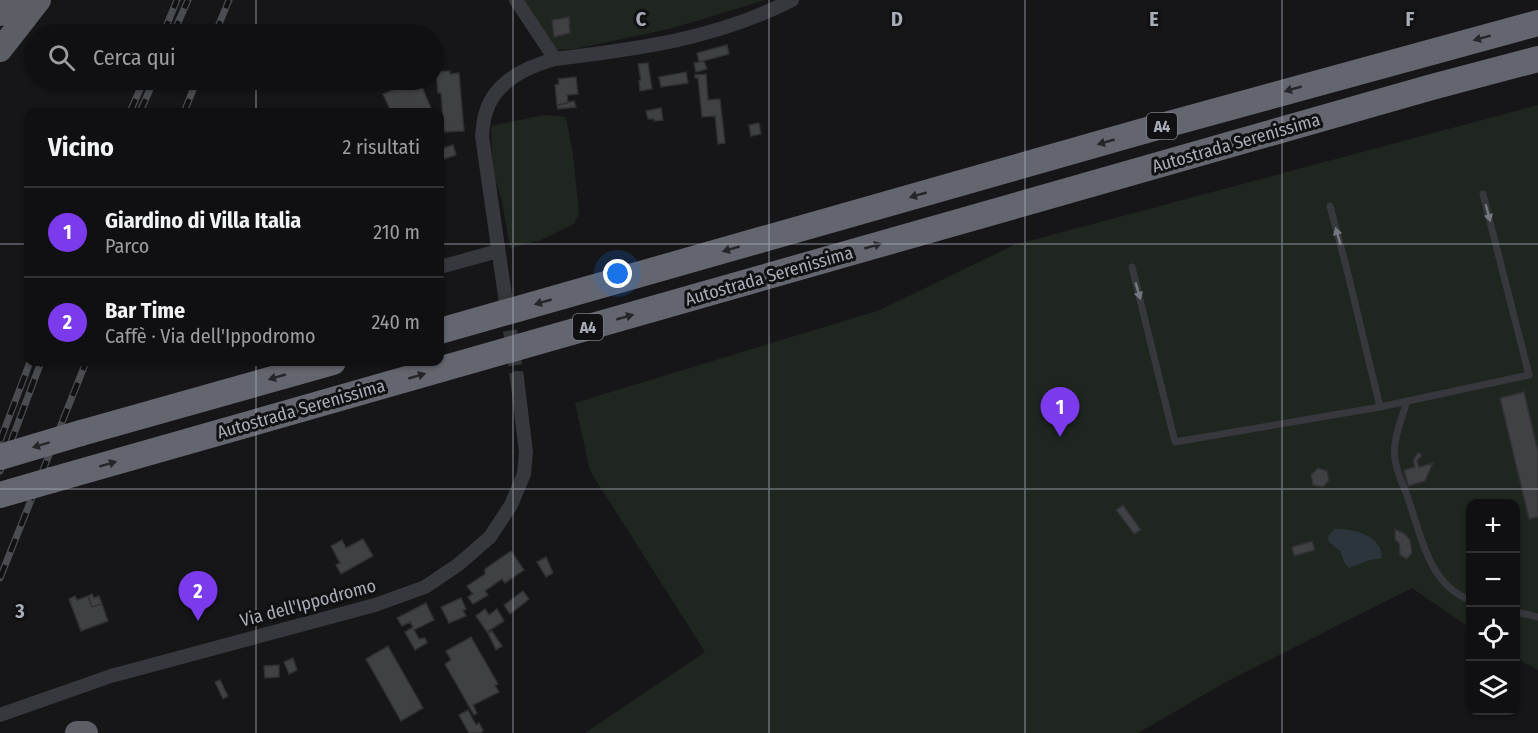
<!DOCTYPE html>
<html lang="it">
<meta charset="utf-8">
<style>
:root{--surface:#101012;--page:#1e1e20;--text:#f1f3f6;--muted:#9c9d9f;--line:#303032;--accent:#7c3aed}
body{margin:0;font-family:"Fira Sans Condensed",sans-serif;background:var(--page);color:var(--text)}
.controls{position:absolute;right:18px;bottom:18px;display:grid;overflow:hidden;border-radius:12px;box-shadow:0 2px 4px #0004}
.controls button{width:54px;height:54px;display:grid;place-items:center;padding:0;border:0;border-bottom:2px solid var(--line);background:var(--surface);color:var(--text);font:30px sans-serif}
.you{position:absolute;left:618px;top:274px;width:21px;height:21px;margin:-15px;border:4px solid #fff;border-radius:50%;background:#1a73e8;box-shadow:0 0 0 9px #1a73e833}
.badge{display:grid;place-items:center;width:39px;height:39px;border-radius:50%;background:var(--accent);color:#fff;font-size:20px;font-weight:700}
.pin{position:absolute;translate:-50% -50px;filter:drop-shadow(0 2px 3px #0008)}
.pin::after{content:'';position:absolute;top:32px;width:21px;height:18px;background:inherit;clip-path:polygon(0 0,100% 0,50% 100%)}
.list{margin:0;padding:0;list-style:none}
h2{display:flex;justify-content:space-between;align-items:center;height:78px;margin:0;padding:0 24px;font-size:26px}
h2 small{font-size:20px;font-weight:400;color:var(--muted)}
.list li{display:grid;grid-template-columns:39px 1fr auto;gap:18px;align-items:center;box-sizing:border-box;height:90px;padding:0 24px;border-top:2px solid var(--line)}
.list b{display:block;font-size:22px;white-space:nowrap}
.list p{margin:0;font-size:20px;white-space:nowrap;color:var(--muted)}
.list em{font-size:20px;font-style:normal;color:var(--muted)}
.icon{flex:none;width:33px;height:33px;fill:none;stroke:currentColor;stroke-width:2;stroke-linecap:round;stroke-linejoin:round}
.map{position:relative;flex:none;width:1538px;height:733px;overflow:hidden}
.search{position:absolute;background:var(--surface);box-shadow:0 2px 4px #0004;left:24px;top:24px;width:420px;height:66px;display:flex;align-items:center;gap:15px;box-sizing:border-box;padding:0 21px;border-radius:33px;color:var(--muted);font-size:22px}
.panel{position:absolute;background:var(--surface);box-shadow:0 2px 4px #0004;left:24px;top:108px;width:420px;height:258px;border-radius:12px}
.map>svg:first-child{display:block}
</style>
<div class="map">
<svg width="1538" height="733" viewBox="0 0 1538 733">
<rect width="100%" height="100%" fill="#161618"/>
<path fill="#1e261f" d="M524,0H766L673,28L575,49L556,50Z
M1538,105V670L1516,658V504H1470V628L1412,588L1226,682L1138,733H585L705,652L590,471L575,403L880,310L1014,245Z
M543,115L566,117L573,155L579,213L574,224L541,240L510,248L502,201L493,173L491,126Z"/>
<path fill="#2c353c" d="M1334,529C1355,528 1382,536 1382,558L1370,560L1349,568L1345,564L1340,551L1329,542L1328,536Z"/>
<path fill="#404145" stroke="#303034" stroke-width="1.5" d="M569,17L570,33L554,37L552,20Z
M727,45L729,54L699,62L697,53Z
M704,61L707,69L696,72L694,63Z
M648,63L652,89L640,91L639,81L641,80L638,64Z
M450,71V74L459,73L464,131L444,132L441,93H438L436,72Z
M686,72L688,83L661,87L659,77Z
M706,74L708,100L720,99L725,143L718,144L715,116L702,117L698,78H695V75Z
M576,77L578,94L567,95L568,103L557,105L555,85L559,84L558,79Z
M419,80L431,108L419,112H391L383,94Z
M574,101L576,107L558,109L557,105Z
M661,108L663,120L654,121V119H648L646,111Z
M759,123L761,134L751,136L749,125Z
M453,145L456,155L444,159L441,149Z
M1524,392L1538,451V517L1529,519L1500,398Z
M1418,452L1422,455L1417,461L1419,467L1433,463L1425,481L1408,486L1404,470L1415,467L1413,461Z
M1318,468L1327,471L1329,480L1323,487L1313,485L1311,475Z
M1123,505L1141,530L1134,534L1116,510Z
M1395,529L1405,534L1410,540L1412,553L1407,559L1400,555L1399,543L1395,540Z
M363,539L373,556L341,574L336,565L340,563L331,546L342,540L346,548Z
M1312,541L1315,550L1294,556L1292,547Z
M511,551L524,570L505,583L502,579L485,591L488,595L473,604L468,597L473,594L467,586L485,574V569Z
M546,557L553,573L546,577L537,562Z
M523,591L529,599L510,614L504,605Z
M92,594L94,598L99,596L102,604L92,607L88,596Z
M75,596L77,600L88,596L92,607L102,604L108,621L81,631L69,599Z
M461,598L466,609L463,610L466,616L449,623L441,607Z
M426,603L434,620L414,630L419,639L425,638L427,643L415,650L405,632L413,627L410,622L402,626L397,618Z
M485,609L489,615L497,609L504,621L487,632L476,616Z
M492,631L502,646L496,650L488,633Z
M471,637L498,684L495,685L499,692L473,705L477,713L474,715L445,664L451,660L446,651Z
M388,646L423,708L401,721L366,659Z
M293,658L297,670L289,674L284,662Z
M279,665V677L265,678L264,666Z
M220,680L228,696L223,699L215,682Z
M468,710L476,725L479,723L483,730L481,733H469L459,715Z"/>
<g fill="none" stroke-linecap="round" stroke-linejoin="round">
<path stroke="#333438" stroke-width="14" stroke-dasharray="14 7" stroke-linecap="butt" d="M504,289L517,378"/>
<path stroke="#37383d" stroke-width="7" d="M1330,206L1346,266L1380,407
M1132,267L1175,442L1380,407L1529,375L1483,194
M1407,401C1402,419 1392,440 1395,459C1396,472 1404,486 1408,498C1421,536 1429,585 1470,600
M1516,612L1538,617"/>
<path stroke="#37383d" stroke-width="14" d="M516,0L555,59
M440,267L498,251
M504,289L482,136C483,129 483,120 486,112C495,81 526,67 555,59C638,49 716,39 792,0
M0,715L111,676L375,605L425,587L459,564L490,537L511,505L524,474L526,452L517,378"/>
<path stroke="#5b5e65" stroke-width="24" d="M0,14L12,0
M0,50L39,0
M77,733H86"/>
<path stroke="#63666e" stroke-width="26" d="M440,331L1147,130L1538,23
M81,433L333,362
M52,480L1432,87L1538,59"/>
<g stroke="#4a4c52" stroke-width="7">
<path id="rail" d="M163,34L177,0
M173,34L188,0
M215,34L229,0
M130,112L144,80
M140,112L154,80
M184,112L197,80
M0,441L30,362
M0,471L41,362
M0,578L86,362"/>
</g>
<use href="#rail" stroke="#111113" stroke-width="4.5" stroke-dasharray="14" stroke-linecap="butt"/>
<path stroke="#63666e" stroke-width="26" d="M0,457L81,433
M0,495L52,480"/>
</g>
<defs><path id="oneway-solid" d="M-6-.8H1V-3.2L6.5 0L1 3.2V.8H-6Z" transform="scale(1.5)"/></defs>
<g fill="#26262a">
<use href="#oneway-solid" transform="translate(1482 38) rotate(165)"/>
<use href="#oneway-solid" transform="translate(1293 89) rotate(164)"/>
<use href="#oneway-solid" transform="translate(1106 142) rotate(164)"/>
<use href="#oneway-solid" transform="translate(918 195) rotate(164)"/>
<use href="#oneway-solid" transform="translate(873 246) rotate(-16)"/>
<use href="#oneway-solid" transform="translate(731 249) rotate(164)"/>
<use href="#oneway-solid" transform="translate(543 302) rotate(164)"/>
<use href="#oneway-solid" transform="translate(625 317) rotate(-16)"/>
<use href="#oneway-solid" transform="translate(417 376) rotate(-16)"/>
<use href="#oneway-solid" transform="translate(277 377) rotate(164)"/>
<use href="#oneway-solid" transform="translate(41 445) rotate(163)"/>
<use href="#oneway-solid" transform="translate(108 464) rotate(-16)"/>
</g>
<g fill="#757881">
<use href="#oneway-solid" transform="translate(1488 213) rotate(75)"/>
<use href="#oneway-solid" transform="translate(1338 236) rotate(-106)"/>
<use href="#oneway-solid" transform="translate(1138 291) rotate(74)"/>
</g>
<path fill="none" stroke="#a8adb8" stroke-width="1.5" stroke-opacity="0.55" d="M256,0V34M513,0V733M769,0V733M1025,0V733M1282,0V733M256,80V112M0,244H28M440,244H1538M256,362V733M0,489H1538"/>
<g text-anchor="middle" stroke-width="6" stroke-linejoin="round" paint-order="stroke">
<g fill="#111113" stroke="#7b7e86" stroke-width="1.5">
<rect x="1147" y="113" width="30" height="26" rx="4.5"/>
<rect x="573" y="314" width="30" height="26" rx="4.5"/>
</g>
<g font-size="16" font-weight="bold" fill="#a8adb8">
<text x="1162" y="132">A4</text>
<text x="588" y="333">A4</text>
</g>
<g font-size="18" fill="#a8adb8" stroke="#111113">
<text transform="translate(1236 143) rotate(-16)" y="6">Autostrada Serenissima</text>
<text transform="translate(769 276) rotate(-16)" y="6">Autostrada Serenissima</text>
<text transform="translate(301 409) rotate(-16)" y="6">Autostrada Serenissima</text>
<text transform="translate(308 603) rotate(-15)" y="6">Via dell'Ippodromo</text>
</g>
</g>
<g font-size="20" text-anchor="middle" font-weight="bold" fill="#a8adb8" stroke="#111113" stroke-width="6" stroke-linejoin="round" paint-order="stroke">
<text x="641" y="26">C</text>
<text x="897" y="26">D</text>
<text x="1154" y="26">E</text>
<text x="1410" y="26">F</text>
<text x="20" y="618">3</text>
</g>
</svg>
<div class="controls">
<button>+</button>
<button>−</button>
<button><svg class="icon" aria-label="locate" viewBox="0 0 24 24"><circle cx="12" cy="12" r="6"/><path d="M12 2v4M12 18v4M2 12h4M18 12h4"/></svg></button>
<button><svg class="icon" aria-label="layers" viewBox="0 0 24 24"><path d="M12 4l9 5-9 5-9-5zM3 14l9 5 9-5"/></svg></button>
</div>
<div class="you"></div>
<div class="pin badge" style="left:1060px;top:437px">1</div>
<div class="pin badge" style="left:198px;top:621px">2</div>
<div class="search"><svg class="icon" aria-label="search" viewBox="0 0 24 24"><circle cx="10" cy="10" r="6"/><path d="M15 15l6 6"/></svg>Cerca qui</div>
<section class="panel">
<h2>Vicino<small>2 risultati</small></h2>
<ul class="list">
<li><span class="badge">1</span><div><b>Giardino di Villa Italia</b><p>Parco</p></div><em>210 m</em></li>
<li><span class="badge">2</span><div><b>Bar Time</b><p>Caffè · Via dell'Ippodromo</p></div><em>240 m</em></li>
</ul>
</section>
</div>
